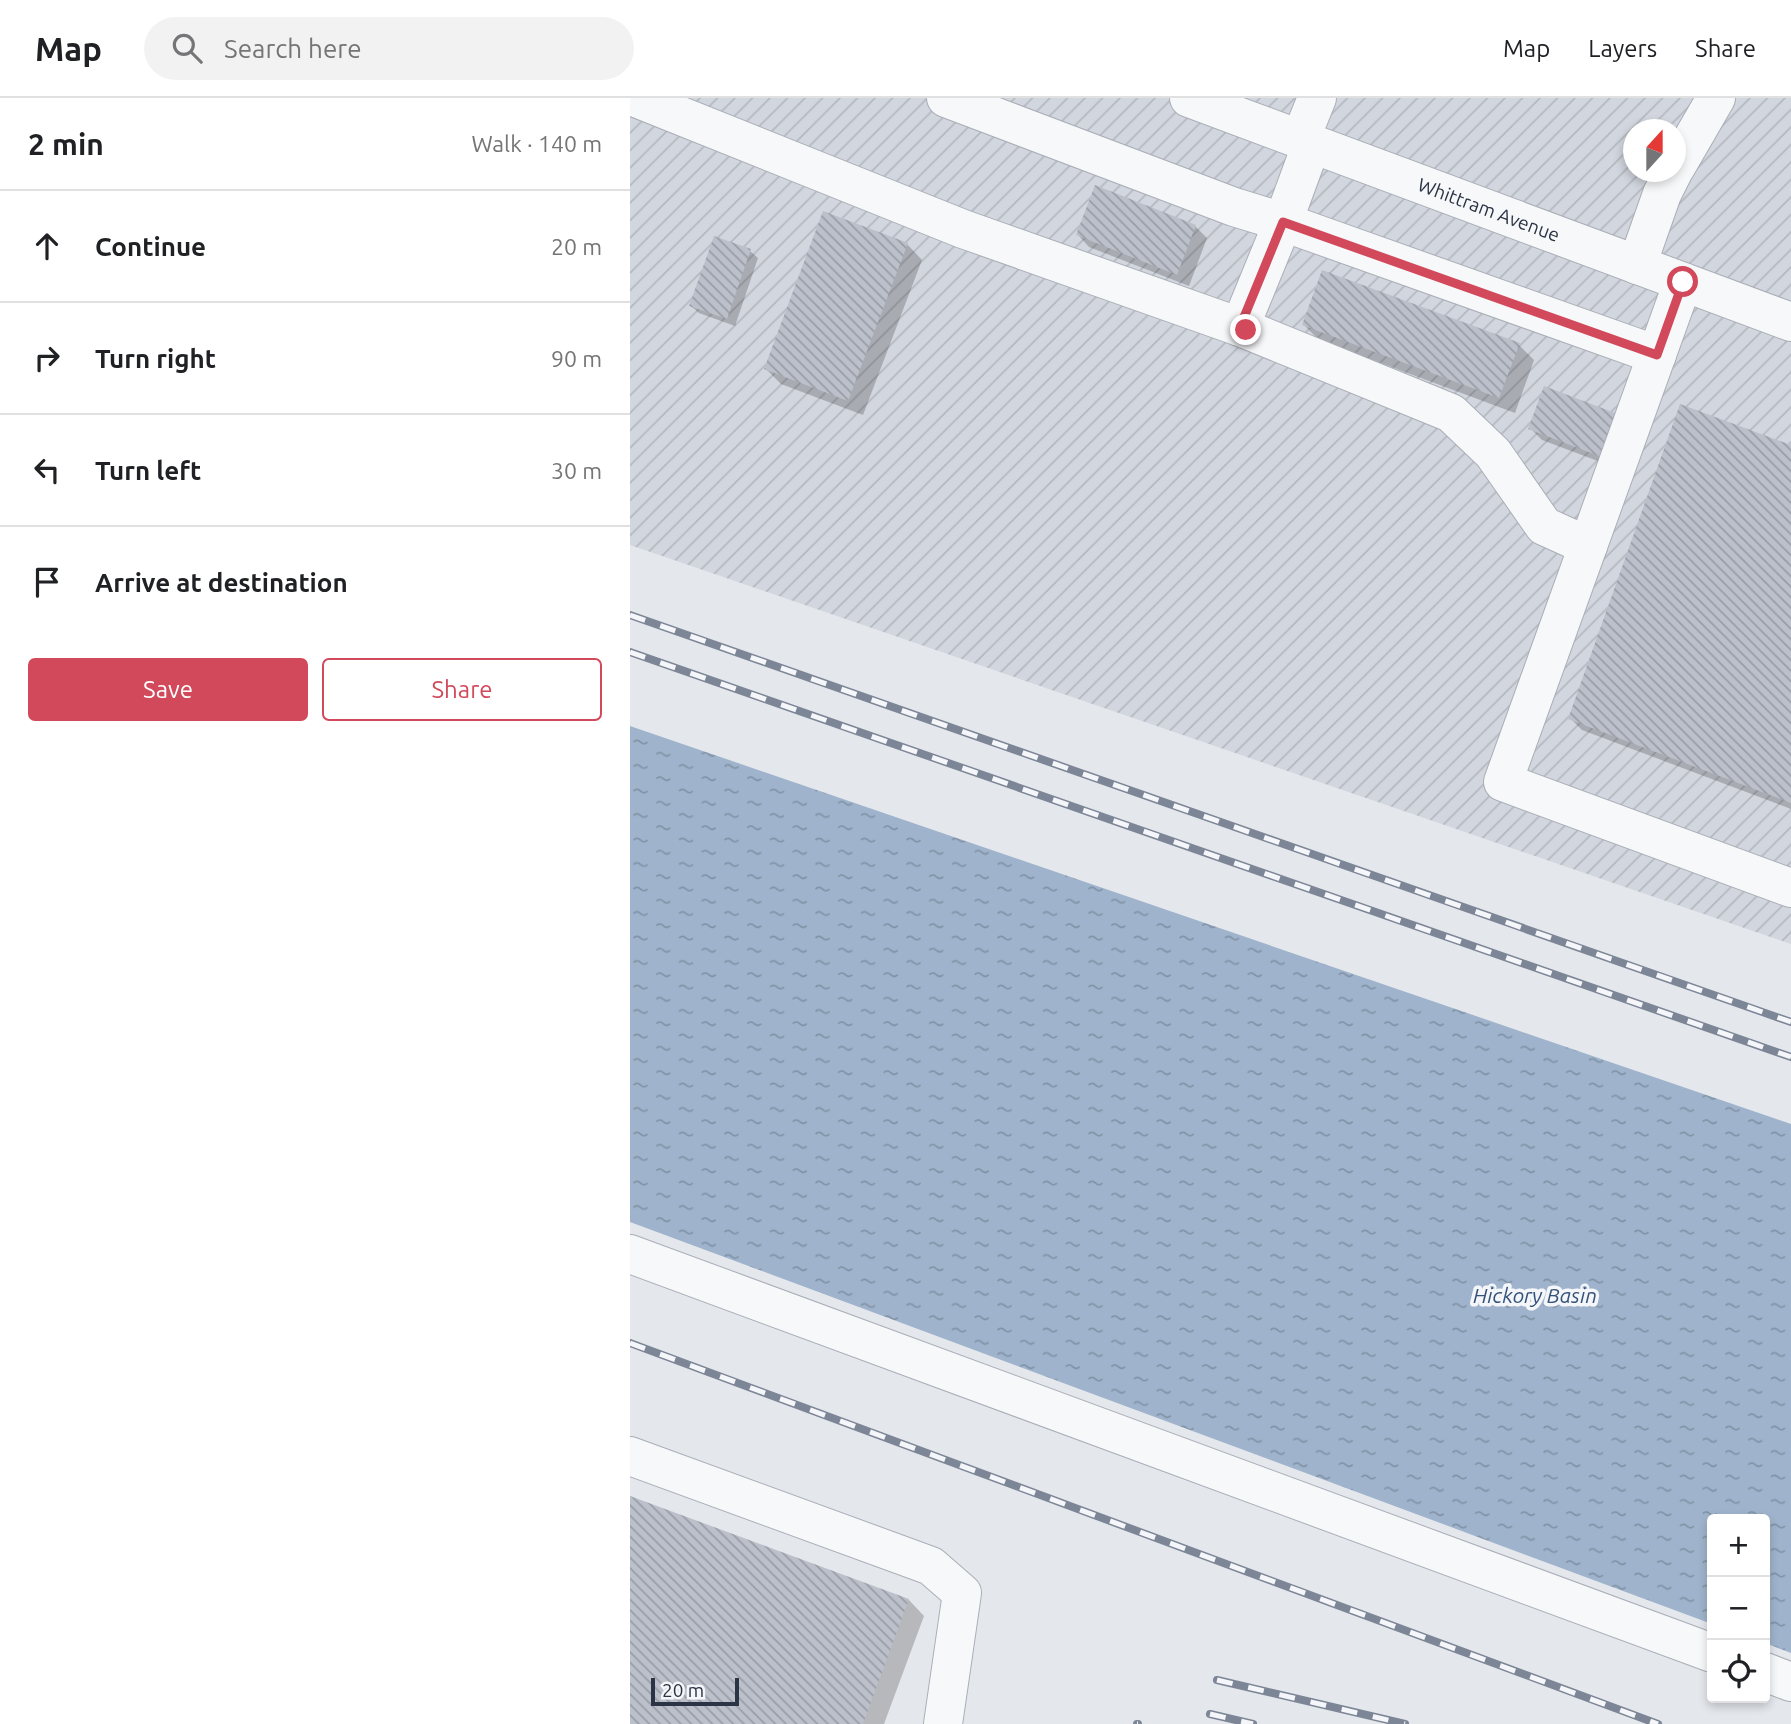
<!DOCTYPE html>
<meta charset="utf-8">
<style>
:root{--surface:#fff;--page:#f2f2f2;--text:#202124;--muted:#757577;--line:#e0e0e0;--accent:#d1495b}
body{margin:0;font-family:Ubuntu,sans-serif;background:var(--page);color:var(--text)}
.controls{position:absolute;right:21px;bottom:21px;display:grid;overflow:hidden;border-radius:7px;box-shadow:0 4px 10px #0003}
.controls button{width:63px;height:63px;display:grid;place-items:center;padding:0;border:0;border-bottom:2px solid var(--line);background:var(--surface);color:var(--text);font:35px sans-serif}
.compass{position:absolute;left:993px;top:21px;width:63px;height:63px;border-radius:50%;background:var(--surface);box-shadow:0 4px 10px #0003;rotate:21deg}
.scale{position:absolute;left:21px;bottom:18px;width:88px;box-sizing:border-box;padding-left:7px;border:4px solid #2b3445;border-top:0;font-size:19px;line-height:24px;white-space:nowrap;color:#2b3445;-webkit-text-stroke:5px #f4f6f9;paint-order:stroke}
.stop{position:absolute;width:21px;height:21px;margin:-16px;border:5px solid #d1495b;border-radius:50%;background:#fff}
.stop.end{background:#d1495b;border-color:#fff;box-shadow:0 2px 7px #0008}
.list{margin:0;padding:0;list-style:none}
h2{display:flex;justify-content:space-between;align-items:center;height:91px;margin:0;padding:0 28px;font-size:30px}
h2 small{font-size:23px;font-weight:400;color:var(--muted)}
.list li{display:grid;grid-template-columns:46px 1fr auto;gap:21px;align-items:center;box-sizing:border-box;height:112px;padding:0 28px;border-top:2px solid var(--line)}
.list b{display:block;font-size:26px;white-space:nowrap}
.list em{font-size:23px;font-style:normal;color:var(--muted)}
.actions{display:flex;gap:14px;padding:21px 28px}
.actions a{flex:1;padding:16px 0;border:2px solid var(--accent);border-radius:7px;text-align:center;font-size:24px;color:var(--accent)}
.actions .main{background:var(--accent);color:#fff}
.icon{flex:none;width:38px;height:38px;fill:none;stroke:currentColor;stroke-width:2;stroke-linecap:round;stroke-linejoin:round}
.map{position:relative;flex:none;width:1161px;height:1626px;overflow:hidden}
header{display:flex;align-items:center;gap:42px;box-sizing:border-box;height:98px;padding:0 35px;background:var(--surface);border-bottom:2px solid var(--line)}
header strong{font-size:33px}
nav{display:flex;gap:38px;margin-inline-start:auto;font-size:24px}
.search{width:490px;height:63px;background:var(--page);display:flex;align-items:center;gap:18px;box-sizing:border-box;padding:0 24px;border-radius:38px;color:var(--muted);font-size:26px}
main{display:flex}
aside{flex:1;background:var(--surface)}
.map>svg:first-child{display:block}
</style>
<header>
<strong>Map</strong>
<div class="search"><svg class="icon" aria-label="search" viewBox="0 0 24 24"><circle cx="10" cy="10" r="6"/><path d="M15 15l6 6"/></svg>Search here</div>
<nav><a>Map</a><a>Layers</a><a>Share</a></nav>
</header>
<main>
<aside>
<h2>2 min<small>Walk · 140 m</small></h2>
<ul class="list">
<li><svg class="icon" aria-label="ahead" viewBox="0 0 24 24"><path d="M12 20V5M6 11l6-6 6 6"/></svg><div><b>Continue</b></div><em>20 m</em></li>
<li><svg class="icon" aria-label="right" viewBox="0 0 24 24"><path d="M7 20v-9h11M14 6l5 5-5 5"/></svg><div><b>Turn right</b></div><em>90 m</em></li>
<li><svg class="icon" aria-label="left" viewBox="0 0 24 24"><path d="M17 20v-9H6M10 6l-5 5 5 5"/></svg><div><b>Turn left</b></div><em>30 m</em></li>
<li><svg class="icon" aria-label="arrive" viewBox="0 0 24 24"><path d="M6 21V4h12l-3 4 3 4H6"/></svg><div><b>Arrive at destination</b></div></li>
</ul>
<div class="actions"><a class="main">Save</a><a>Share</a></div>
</aside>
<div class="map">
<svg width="1161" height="1626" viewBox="0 0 1161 1626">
<defs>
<pattern id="industrial-furrows" width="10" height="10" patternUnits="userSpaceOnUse" patternTransform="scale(1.75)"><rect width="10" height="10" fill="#d2d6de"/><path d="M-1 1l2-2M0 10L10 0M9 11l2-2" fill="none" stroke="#b4b8c0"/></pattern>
<pattern id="water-ripples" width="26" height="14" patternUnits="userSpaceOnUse" patternTransform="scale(1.75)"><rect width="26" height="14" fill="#9fb4cc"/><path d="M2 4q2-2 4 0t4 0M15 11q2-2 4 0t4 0" fill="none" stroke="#8293a7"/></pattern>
<pattern id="building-back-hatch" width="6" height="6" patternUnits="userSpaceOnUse" patternTransform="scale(1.75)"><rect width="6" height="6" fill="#bbc0ca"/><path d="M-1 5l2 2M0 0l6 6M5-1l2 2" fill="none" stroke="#989da6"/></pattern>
</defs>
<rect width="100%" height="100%" fill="#e4e7ec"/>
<path fill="url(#industrial-furrows)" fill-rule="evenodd" d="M0,0H1161V846L0,447ZM1004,32H1046V74H1004Z"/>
<path fill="url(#water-ripples)" d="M0,628L1161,1026V1555L1135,1545V1421H1082V1526L0,1124Z"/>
<path fill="#0003" d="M466,89L565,128L577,140L559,188L459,149L448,137Z
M277,146L292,162L233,317L151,286L136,271Z
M120,153L128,160L105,228L69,215L61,208Z
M674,227L889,247L904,262L885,315L689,242Z
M915,290L989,371L912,342L900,330Z
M1161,349V711L952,632L940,620Z
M0,1400L279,1502L294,1518L254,1626H0Z"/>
<path fill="url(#building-back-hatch)" d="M465,87L566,127L547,177L446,137Z
M193,113L278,145L218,303L134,271Z
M84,138L121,151L97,221L59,208Z
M692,172L890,245L869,300L672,227Z
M914,288L993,318L977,361L898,331Z
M1050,306L1161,347V705L938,621Z
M0,1398L279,1501L233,1626H0Z"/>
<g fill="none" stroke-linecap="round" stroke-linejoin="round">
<g stroke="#a9aeb7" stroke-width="40">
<g id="minor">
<path d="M6,0L333,131L610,229L821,315L863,355L914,428L958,448"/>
<path d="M316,0L604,109L653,124L1027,257"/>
<path id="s1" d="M559,0L1161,224"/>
<path d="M670,42L687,0"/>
<path d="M1046,69L1086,0"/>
<path d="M1007,167L1032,96L1043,74"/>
<path d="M1053,184L873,684L1161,790"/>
<path d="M610,229L653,124L682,45"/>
<path d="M0,1156L1082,1555"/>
<path d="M0,1358L301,1468L332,1495L313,1626"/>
<path d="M1135,1574L1161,1584"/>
</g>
</g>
<use href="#minor" stroke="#f7f8fa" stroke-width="38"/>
<g stroke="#7d8696" stroke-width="8">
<path id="rail" d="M0,517L1161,924
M0,554L1161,959
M0,1245L1028,1626
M587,1582L775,1626
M580,1616L623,1626
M507,1626H508"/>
</g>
<use href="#rail" stroke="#f4f6f9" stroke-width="5" stroke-dasharray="16" stroke-linecap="butt"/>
</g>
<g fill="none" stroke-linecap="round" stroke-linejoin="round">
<path stroke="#d1495b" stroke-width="9" d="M616,232L610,229L653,124L1027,257L1053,184"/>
</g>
<g text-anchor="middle" stroke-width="7" stroke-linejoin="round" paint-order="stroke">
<g font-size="19" fill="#2b3445" stroke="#f4f6f9">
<text dy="7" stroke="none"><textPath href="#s1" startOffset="320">Whittram Avenue</textPath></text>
</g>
<g font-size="21" font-style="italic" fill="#34527a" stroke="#f4f6f9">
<text x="905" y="1205">Hickory Basin</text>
</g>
</g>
</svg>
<div class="controls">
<button>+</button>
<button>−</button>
<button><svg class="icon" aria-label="locate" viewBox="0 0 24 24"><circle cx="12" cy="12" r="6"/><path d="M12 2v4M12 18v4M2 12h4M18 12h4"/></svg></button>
</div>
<svg class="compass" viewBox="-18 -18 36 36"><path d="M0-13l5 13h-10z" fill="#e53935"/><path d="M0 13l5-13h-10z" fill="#757577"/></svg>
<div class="scale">20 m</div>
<div class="stop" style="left:1053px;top:184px"></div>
<div class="stop end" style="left:616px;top:232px"></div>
</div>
</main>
